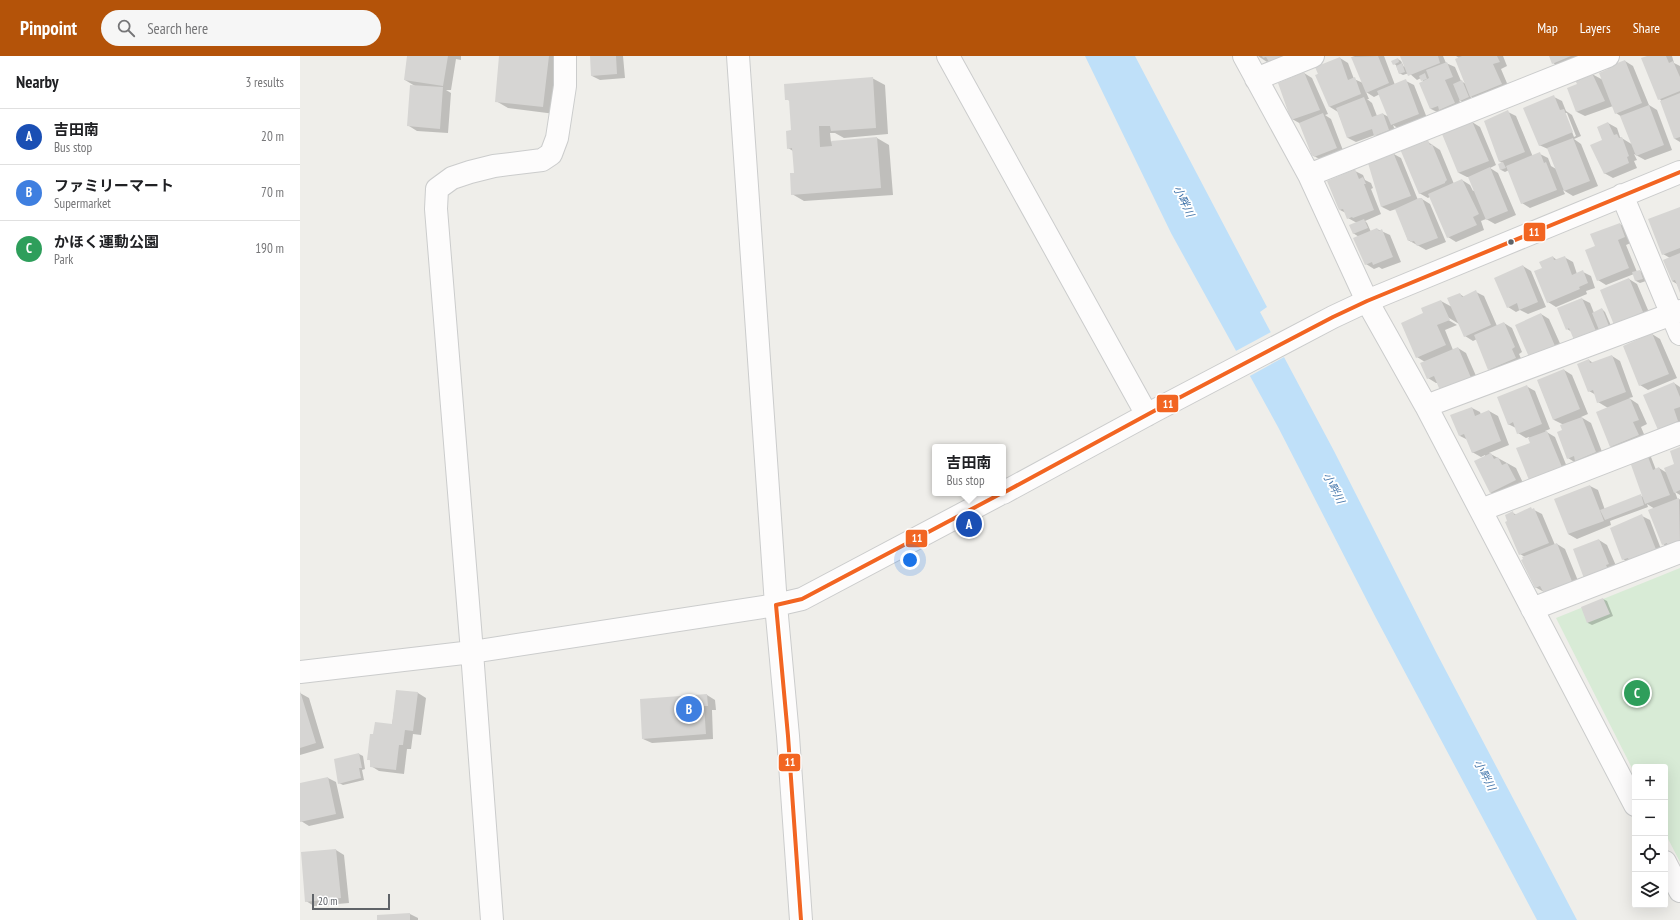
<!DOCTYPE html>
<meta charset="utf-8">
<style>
:root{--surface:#fff;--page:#f6f6f6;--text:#202124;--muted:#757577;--line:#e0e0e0;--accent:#b45309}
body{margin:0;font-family:"PT Sans Narrow","Noto Sans JP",sans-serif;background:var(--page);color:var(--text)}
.controls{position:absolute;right:12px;bottom:12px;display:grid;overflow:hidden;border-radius:4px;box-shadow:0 4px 16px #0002}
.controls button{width:36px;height:36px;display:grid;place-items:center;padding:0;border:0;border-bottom:1px solid var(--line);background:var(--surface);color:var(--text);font:20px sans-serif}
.scale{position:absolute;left:12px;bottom:10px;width:78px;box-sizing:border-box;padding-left:4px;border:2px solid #5f6368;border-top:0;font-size:11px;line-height:14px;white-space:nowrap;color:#5f6368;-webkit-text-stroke:3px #fff;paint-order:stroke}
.you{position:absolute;left:610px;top:504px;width:14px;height:14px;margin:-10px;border:3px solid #fff;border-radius:50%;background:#1a73e8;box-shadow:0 0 0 6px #1a73e833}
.badge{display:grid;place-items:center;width:26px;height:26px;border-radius:50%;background:var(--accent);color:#fff;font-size:13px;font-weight:700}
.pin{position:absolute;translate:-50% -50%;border:2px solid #fff;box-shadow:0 1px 4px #0006}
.popup{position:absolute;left:632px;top:388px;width:74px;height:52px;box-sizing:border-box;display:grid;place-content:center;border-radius:4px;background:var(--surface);filter:drop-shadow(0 1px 3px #0005);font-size:13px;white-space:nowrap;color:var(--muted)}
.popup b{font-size:15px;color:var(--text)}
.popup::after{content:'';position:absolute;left:50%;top:100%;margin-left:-8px;border:8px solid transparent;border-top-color:var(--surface)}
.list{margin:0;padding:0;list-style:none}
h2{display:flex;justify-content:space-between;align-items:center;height:52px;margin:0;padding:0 16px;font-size:17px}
h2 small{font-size:13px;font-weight:400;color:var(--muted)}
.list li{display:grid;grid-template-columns:26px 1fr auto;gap:12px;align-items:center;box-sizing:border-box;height:56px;padding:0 16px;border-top:1px solid var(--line)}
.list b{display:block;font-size:15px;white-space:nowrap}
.list p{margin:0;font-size:13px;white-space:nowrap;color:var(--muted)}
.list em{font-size:13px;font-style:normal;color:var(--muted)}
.icon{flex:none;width:22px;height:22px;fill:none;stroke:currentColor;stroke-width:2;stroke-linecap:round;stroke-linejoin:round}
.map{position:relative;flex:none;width:1380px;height:864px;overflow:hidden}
header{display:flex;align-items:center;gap:24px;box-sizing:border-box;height:56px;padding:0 20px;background:var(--accent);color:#fff}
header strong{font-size:19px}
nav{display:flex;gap:22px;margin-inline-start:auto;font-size:14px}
.search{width:280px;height:36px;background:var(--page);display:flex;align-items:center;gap:10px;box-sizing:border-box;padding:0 14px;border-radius:22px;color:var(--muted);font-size:15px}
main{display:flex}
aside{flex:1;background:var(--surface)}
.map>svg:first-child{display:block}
</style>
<header>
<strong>Pinpoint</strong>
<div class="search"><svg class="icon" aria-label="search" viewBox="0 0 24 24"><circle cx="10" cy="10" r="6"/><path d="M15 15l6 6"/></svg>Search here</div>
<nav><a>Map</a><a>Layers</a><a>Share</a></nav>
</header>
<main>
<aside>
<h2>Nearby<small>3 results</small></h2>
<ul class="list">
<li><span class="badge" style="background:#1a4fb4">A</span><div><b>吉田南</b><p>Bus stop</p></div><em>20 m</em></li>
<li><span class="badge" style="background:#3f7fe0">B</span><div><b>ファミリーマート</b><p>Supermarket</p></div><em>70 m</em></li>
<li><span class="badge" style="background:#2e9e5b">C</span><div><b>かほく運動公園</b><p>Park</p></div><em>190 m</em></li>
</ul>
</aside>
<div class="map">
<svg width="1380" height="864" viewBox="0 0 1380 864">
<rect width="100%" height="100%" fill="#efeeea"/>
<path fill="#d8ebd6" d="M1380,512V806L1365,777V711H1335V718L1256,562Z"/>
<path fill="#bfe0f9" d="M785,0H835L967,251L960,256L1034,395L1136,596L1277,864H1237L1076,562L978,371L871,177Z"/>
<path fill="#efeeea" d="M973,275L986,300L948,321L934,296Z"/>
<path fill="#0003" fill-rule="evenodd" d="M108,0H161V4L156,3L151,34H146L151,37L148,77L117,75L109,70L115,30L105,24Z
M200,0H262L255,58L208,52L196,45Z
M291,0H323L325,22L300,24L292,20Z
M958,0H992L967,6Z
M1055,0H1084L1095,29L1106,25L1114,29L1127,62L1099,73L1093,69L1097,79L1083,84L1075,79L1056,86L1048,82L1038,56L1030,51L1017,19L1040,2L1048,7L1054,23L1063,27L1052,1ZM1066,36L1074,41L1080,38L1089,61L1083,58L1077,60L1072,47L1067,43H1069Z
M1101,0H1143L1146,7L1155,11L1161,25L1166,28L1159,2L1156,0H1203L1207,10L1201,13L1209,32L1179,45L1170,40L1172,43L1164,47L1159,44L1163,52L1139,57L1131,53L1124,26L1121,22L1117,24L1109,17L1103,19L1099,17L1096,9L1094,8L1098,3L1101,5L1104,11L1105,10Z
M1250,0H1283L1261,12L1253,7Z
M1350,0H1372L1374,7L1380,10V86L1375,83L1361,44L1359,43Z
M1325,5L1333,10L1349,49L1357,54L1372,94L1345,104L1334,98L1337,104L1334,105L1337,112L1313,122L1304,117V84L1308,67L1317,72L1320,81L1333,89L1322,61L1316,57L1313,50L1285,60L1277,56L1278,29L1292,18L1303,24Z
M1004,17L1012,22L1028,58L1025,59L1031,63L1044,97L1023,105L1012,99L1001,68L992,63Z
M572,22L585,29L588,78L544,82L535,77H530L531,86L577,82L589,89L593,139L504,145L492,138L495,118L493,95L488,92L492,75L490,45L486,43Z
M1254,41L1262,45L1266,55L1272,59L1281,80L1274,83L1281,88L1298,130L1273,140L1263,134L1265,138L1230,152L1222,147L1209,114L1205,116L1201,114L1199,109L1203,107L1200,106L1208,56L1216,60L1233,101L1240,98L1248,102L1251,110L1256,113L1248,93L1239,89ZM1265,57H1267L1276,80L1274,81Z
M1172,66L1180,71L1196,109L1190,112L1198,117L1216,159L1195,168L1186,163L1181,165L1184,174L1156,186L1148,181L1131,140L1128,142L1119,137L1118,87L1121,88L1128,86L1140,94L1154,128L1162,124L1170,129L1173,135L1175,134L1169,121H1167L1159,117L1143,79Z
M1092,97L1101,102L1118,144L1122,143L1130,148L1146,186L1126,194L1108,184L1096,153L1090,155L1082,151Z
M1055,115L1063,119L1065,124L1071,127L1073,132L1071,133L1081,158L1065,165L1067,167L1071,176L1077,173L1090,179L1101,206L1082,213L1079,211L1074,213L1066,208L1059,181L1053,177L1057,167L1048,162L1046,157L1040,154Z
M1380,152V235L1377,228L1372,225L1370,202L1363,198Z
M1320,168L1328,173L1333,186L1326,189L1337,216L1340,215L1343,217L1346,225L1340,227L1336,225L1334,218L1306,229L1298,224L1296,191Z
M1253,201L1257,204L1264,201L1273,206L1277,218L1283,216L1291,220L1295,232L1286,235L1287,238L1256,251L1248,246L1243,212Z
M1223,210L1231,215L1246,251L1228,258L1220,254L1216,256L1208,251Z
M1329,223L1337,228L1351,261L1323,273Z
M1176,236L1184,240L1197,270L1204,267L1212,272L1222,296L1219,298L1223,307L1197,318L1189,313L1177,283L1173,285L1165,280L1159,268L1146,260L1145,262L1157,269L1145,274L1153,294L1158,292L1166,297L1180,329L1136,327L1128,322L1125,306L1117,301L1124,258L1122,253L1141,245L1152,251L1160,238L1164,241Z
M1282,243L1290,247L1294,257L1302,253L1305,256L1312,272L1303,280L1272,276L1267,273Z
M1241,258L1249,263L1263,294L1230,301Z
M1352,278L1360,283L1377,322L1348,334L1340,329Z
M1312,300L1320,305L1333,341L1329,342L1338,348L1347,368L1341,371L1346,383L1319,395L1310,390L1308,352L1298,346L1296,339L1289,335V304L1293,307Z
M1264,314L1272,319L1288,358L1281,361L1291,367L1304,401L1276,407L1268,402L1264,369L1254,364L1238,325Z
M1374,327L1380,331V373H1359Z
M1226,330L1235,335L1250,373L1245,375L1255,381L1269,416L1238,428L1231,387L1229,381L1226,382L1218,377L1216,372L1208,368Z
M1172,352L1180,356L1181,359L1189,355L1198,360L1209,389L1189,397L1216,412L1224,429L1198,441L1190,436L1185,399L1181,401L1172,396L1168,384L1160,380Z
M1380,392V439L1375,436L1378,444L1380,443V493H1371L1363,488L1355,453L1347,448L1348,451L1310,465L1311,469L1277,483L1268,478L1290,430L1298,434L1305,454L1341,440L1344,441L1347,399L1351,401L1356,414L1359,412L1367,417L1376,408Z
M1234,454L1242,458L1255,489L1257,488L1265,493L1281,532L1244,536L1235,531L1225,501L1220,498L1213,457L1217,459Z
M1342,460L1350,464L1364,501L1331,508L1323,503Z
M1299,484L1307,489L1317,512L1294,529Z
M1303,543L1307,545L1313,560L1292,569L1288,567L1282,552Z
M97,635L118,637L126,642L121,679L113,678L111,693H107L104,718L79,715L71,710V705L68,703L92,669Z
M0,637L9,642L24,692L0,699Z
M407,639L415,644L416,654H412L413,683L352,687L343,683Z
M59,698L63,700L65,713L62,714L64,724L43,729L39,727Z
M28,722L36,726L44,762L9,770L1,765L0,762V728Z
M36,794L44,799L49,847L14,850L6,845L2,797Z
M110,858L118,862V864H78Z"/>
<path fill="#d6d5d3" d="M107,0H148L143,30L104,24Z
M199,0H249L243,51L195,46Z
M290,0H316L317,18L291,20Z
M962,0H984L969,6L966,1L963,2Z
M1078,0L1089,27L1066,37L1051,1Z
M1100,0H1138L1140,7L1108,20Z
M1162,0H1197L1200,6L1193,8L1202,28L1170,41L1155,3Z
M1249,0H1271L1252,8Z
M1347,0H1366L1369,7L1373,5L1380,21V35L1358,44L1341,2Z
M1040,1L1048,24L1055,21L1061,38L1029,51L1015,19L1018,18L1015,11Z
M1098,2L1099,6L1093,9L1091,5Z
M1325,4L1342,47L1315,58L1299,17L1308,13L1307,11Z
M1147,6L1153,21L1145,24L1155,47L1139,54L1138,50L1130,53L1119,27L1129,22L1126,14Z
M1102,7L1105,16L1099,18L1096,10Z
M1004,16L1020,54L991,64L978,27Z
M1125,17L1127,23L1121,25L1119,20Z
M1292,17L1305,45L1276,56L1267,32L1277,28L1275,24Z
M573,21L576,72L531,75L530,70H519L520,91L532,90L531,85L577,81L581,132L491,139L490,117H494L492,92L487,93L486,75L491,74L489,44H485L484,28Z
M1106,23L1119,58L1091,69L1077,35Z
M1162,24L1169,41L1160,45L1153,28Z
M110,29L143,31L140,73L107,70Z
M1380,37V81L1374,83L1360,45Z
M1254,39L1260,54L1264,53L1273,76L1239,90L1223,52Z
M1064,41L1072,61L1083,57L1089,74L1074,80L1072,73L1047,82L1036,52Z
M1349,49L1364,89L1336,100L1320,60Z
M1208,54L1225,96L1199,106L1184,65Z
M1023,57L1037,92L1014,101L1013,99L1012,100L999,67Z
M1172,65L1189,105L1158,117L1142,78Z
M1308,66L1314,79L1317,78L1319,82L1322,81L1329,100L1327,101L1329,107L1304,118L1290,89L1302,84L1297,71Z
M1273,82L1290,125L1264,135L1247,92Z
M1128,84L1130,89L1132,88L1147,124L1145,126V127L1119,138L1100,93L1118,86L1119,88Z
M1093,96L1111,140L1081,151L1068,107Z
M1240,96L1244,107L1246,106L1257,134L1221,148L1206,110Z
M1203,106L1206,112L1200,114L1198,108Z
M1190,111L1208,155L1186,164L1168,121Z
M1055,113L1059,123L1063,121L1066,128H1064L1074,154L1053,162L1052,161L1047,163L1043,153L1039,154L1027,125Z
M1162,123L1179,158L1173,161L1177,169L1147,182L1128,138Z
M1119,142H1122L1138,182L1117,190L1114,185L1110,186V184L1108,185L1095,153Z
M1380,151V192L1362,199L1348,163Z
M1064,163L1068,172L1053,178L1049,169Z
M1320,167L1325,181L1318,184L1329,212L1297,225L1285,194L1295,190L1290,178Z
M1077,172L1079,175L1082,173L1093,201L1073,209L1072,206L1065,209L1053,182Z
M1380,197V237L1375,224L1372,225L1363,204Z
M1253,200L1254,204L1265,200L1272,219L1283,214L1288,227L1279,231L1280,233L1247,247L1234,215L1242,212L1239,206Z
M1223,209L1238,246L1219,254L1217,247L1207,252L1194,222Z
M1340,214L1343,223L1335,225L1332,216Z
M1329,222L1343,256L1314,269L1300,234Z
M1176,234L1191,269L1164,281L1147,242L1160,237L1162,241Z
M1282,242L1296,275L1274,284L1269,272L1266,274L1257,252Z
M1141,244L1150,264L1137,269L1146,289L1116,302L1101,267L1123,257L1121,252Z
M1302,252L1309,270L1299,274L1292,257Z
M1241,257L1255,290L1229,301L1215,269Z
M1204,266L1215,291L1212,293L1216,302L1188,314L1174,279Z
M1352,277L1369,318L1339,330L1323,290Z
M1158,291L1172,324L1141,337L1134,320L1127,323L1120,307Z
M1312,299L1326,336L1297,347L1293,334L1288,336L1277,308L1289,303L1290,307Z
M1264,313L1280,353L1253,364L1237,324Z
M1374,326L1380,341V351L1374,353L1378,365L1358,374L1343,339Z
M1227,329L1242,368L1217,378L1213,366L1208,369L1197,341Z
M1330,342L1339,364L1333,366L1339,379L1310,391L1296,356Z
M1172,351L1175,360L1189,354L1201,385L1172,397L1164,378L1159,380L1150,359Z
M1282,361L1296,396L1275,405L1274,400L1267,403L1257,376L1262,374L1260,369Z
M1247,375L1262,411L1229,424L1216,392L1230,387L1228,382Z
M1380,391V434L1374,437L1364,412L1374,408L1370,395Z
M1191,397L1194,403L1198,401L1202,409L1207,407L1216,424L1190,437L1174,405Z
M1347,398L1353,414L1359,411L1370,439L1345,448L1330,406Z
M1290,429L1304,465L1268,478L1254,443Z
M1341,438L1344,449L1305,464L1300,454Z
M1379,442L1380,486L1368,491L1367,487L1362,489L1348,454Z
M1231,451L1232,453L1234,452L1249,487L1219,499L1205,466L1207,465L1205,459L1213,455L1214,459Z
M1342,458L1357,496L1330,507L1328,502L1322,504L1310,472Z
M1299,483L1309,508L1306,509L1309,515L1285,525L1273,493Z
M1257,487L1273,528L1245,539L1240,530L1235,532L1221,504L1223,503L1222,501Z
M1303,542L1310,558L1287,567L1281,551Z
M96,634L118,636L113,675L105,674L103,689H99L96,714L70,711V704H67L70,678H73L75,666L92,668Z
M0,635L16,687L0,692Z
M407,638L408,650H404L406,678L342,683L340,643Z
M59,697L62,712H59L61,722L38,728L34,703Z
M28,721L36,758L0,766V727Z
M36,793L41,842L5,846L1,796Z
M110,857V864H77V859Z"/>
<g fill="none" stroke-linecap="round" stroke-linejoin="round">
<g stroke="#cbcccc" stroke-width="24">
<path id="minor" d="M438,0L476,549L488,680L501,864
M648,0L847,359
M944,0L1009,119L1067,245L1126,350L1335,749
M956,23L1013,0
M1009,119L1308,0
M1322,139L1380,278
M1126,350L1380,255
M703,437L854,355L1033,261L1067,245L1380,116
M1181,454L1380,377
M1232,553L1380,496
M0,616L172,596L476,549L502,543L702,437
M1365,806L1380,835
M192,864L172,596L136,153L137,133L152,122L170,116L194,110L242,104L251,98L257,82L265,30V0"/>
</g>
<use href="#minor" stroke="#fdfcfc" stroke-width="22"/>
<g stroke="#fff" stroke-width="7">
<path id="bus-1" d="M703,437L854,355L1033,261L1067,245L1380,116
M476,549L488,680L501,864
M476,549L502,543L702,437"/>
</g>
<use href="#bus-1" stroke="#f26522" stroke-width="4"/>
</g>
<circle fill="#5f6368" stroke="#fff" stroke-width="1.5" cx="1211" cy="186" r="3.5"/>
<g text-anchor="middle" stroke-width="3.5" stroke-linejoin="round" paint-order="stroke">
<g font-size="11" font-style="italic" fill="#4174aa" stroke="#fff">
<text transform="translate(884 145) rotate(64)" y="4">小畔川</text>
<text transform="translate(1034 432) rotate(62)" y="4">小畔川</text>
<text transform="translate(1185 719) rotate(62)" y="4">小畔川</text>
</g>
</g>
<g stroke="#fff" stroke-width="1.5">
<rect x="1223" y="166" width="23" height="20" rx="4" fill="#f26522"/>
<rect x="856" y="338" width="23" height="19" rx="4" fill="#f26522"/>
<rect x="605" y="473" width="23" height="19" rx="4" fill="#f26522"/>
<rect x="478" y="697" width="23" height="19" rx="4" fill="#f26522"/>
</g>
<g font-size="11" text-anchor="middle" font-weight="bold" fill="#fff">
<text x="1234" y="180">11</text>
<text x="868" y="352">11</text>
<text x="617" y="486">11</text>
<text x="490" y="710">11</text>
</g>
</svg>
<div class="controls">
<button>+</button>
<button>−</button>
<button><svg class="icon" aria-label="locate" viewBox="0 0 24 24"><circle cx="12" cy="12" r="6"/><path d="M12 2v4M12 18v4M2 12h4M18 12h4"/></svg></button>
<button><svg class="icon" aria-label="layers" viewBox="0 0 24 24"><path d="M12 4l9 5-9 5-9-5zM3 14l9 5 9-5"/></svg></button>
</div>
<div class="scale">20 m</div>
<div class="you"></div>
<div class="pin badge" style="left:669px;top:468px;background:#1a4fb4">A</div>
<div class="popup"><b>吉田南</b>Bus stop</div>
<div class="pin badge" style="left:389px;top:653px;background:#3f7fe0">B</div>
<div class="pin badge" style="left:1337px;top:637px;background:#2e9e5b">C</div>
</div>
</main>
